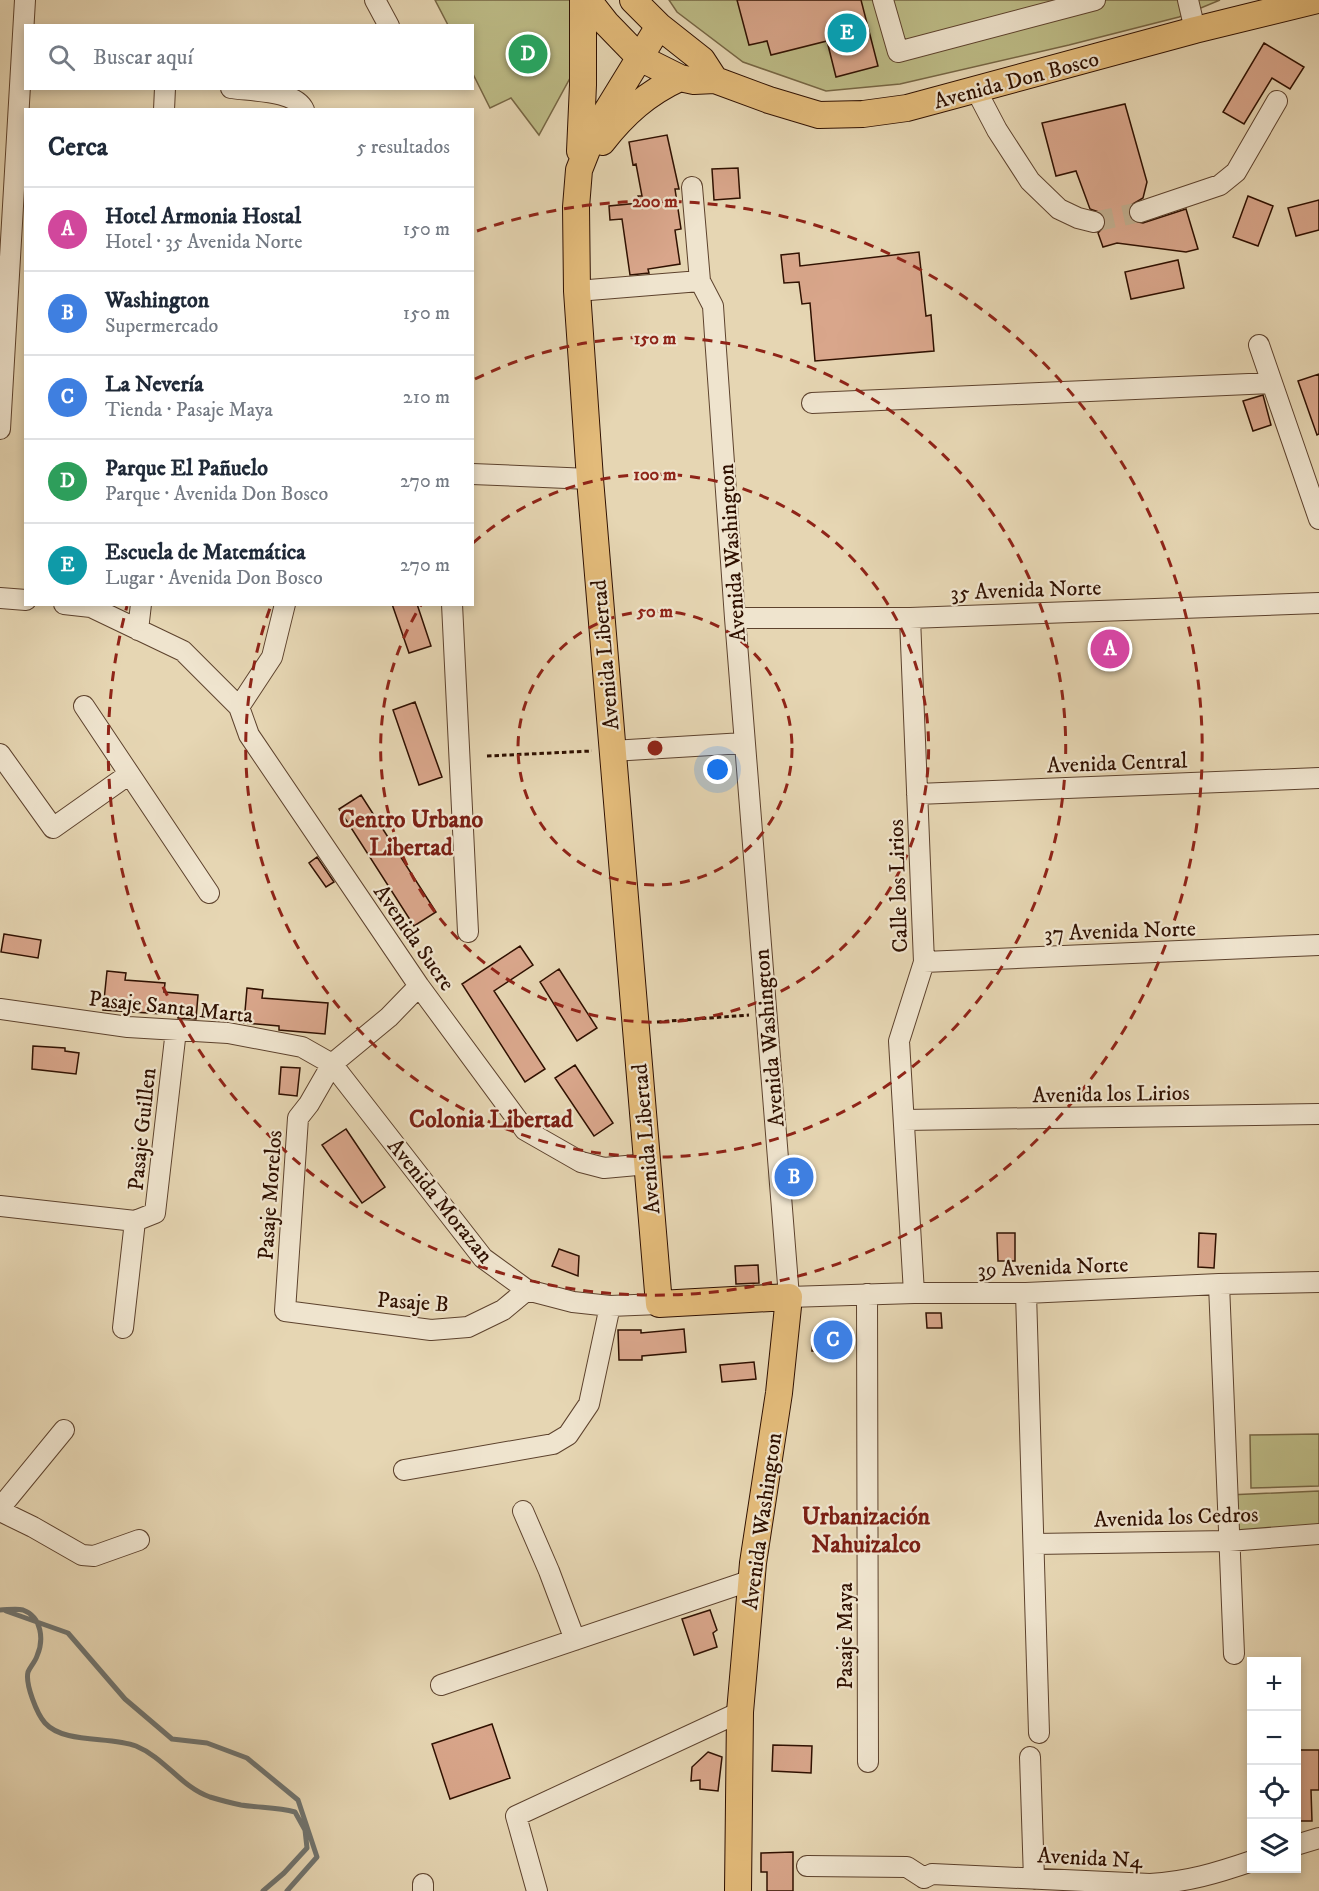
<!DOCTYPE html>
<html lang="es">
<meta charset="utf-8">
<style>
:root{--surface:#fff;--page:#f6f6f7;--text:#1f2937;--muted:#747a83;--line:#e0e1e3;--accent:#8f2418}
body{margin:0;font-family:"IM FELL DW Pica",serif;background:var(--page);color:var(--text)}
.controls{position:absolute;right:18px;bottom:18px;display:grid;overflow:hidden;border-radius:0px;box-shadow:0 3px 9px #0003}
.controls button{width:54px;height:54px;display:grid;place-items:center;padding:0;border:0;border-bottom:2px solid var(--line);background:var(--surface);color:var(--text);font:30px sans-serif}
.you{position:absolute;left:718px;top:770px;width:21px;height:21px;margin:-15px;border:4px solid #fff;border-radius:50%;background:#1a73e8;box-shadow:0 0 0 9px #1a73e833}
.badge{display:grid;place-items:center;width:39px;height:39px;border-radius:50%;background:var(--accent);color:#fff;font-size:20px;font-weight:700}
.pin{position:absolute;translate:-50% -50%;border:3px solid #fff;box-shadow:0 2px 6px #0006}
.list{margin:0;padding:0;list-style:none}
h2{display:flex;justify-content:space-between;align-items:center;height:78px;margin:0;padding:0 24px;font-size:26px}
h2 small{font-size:20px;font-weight:400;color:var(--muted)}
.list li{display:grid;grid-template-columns:39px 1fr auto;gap:18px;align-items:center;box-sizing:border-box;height:84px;padding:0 24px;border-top:2px solid var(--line)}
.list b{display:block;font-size:22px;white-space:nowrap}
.list p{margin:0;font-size:20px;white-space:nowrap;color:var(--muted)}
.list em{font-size:20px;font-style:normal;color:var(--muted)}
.icon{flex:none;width:33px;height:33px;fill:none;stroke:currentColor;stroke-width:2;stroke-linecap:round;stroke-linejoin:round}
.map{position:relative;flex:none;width:1319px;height:1891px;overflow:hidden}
.search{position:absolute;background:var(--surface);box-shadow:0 3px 9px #0003;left:24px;top:24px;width:450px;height:66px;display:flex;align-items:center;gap:15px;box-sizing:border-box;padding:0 21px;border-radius:0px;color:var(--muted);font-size:22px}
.panel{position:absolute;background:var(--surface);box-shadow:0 3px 9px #0003;left:24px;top:108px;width:450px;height:498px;border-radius:0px}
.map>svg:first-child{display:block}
</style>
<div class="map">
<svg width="1319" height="1891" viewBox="0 0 1319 1891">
<rect width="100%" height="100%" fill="#e6d6b3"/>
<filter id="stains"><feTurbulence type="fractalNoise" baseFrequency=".00333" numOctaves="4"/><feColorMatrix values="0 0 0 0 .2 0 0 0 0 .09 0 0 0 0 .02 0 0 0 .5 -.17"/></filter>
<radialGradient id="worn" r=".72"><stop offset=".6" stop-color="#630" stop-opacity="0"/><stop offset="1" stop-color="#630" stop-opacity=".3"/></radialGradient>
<path fill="#bdbc87" stroke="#766644" stroke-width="1.5" d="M435,0H572L594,34L539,135L511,98L490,108L473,74L472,26L448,25Z
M669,0H1220L1179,17L1069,45L900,84L826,91L743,62L677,12Z
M1319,1434V1486L1251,1488L1250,1435Z
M1319,1491V1527L1229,1534L1228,1495Z"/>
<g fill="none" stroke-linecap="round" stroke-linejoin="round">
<path stroke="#70746f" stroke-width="5" d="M0,1610C7,1610 16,1608 23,1610C42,1617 44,1640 37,1656C35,1662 30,1667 28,1672C25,1684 37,1714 45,1723C64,1744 110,1736 136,1746C165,1758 181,1787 210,1797C220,1800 231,1803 241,1805C260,1808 277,1807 295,1812L305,1830L307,1848L284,1873L263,1891
M6,1611L68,1633L125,1699L172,1739L207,1743L247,1758L298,1800L317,1857L287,1891"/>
</g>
<path fill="#d9a68b" stroke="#2f1000" stroke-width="1.5" d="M737,0H861L878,66L836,77L827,41L771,55L767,41L749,45Z
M1264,43L1304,67L1290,89L1272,78L1244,124L1223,112Z
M1125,104L1147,182L1143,198L1131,205L1128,210L1129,216L1133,221L1143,223L1186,209L1198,249L1186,252L1117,243L1103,247L1098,233L1105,225V218L1102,213L1090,209L1076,171L1056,176L1042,123Z
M667,135L679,189H675L681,229L675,230L680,264L648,269L649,273L630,275L622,219L610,220L609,206L639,203L638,196H642L636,164L633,165L629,142Z
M738,168L740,198L714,200L712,169Z
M1248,196L1273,206L1258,246L1233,237Z
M1319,200V230L1296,236L1288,208Z
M919,252L926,316L931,315L934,351L815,361L810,303L802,304L799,282L784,283L781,255L799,253L800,266Z
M1178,260L1184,288L1131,299L1125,272Z
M1319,374V434L1317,435L1298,381Z
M1263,395L1271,425L1253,431L1243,401Z
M392,604H417L431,646L409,653Z
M415,702L442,777L419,785L393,710Z
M361,795L436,912L414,926L339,809Z
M317,857L334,882L326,887L309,863Z
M4,934L41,940L38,958L1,952Z
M520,946L533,965L494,991L545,1069L525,1082L462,984Z
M559,969L597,1028L577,1041L540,982Z
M107,971L126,973L125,980L165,983L164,992L198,995L196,1019L178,1018V1015L103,1010Z
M247,988L263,990L262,998L328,1003L325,1034L279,1030V1026L244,1023Z
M33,1046L65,1048V1051L79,1053L76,1074L32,1069Z
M575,1065L613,1123L594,1136L555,1078Z
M281,1067L300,1068L297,1096L279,1094Z
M346,1129L385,1187L362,1203L322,1145Z
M997,1233H1015V1261H998Z
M1199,1233L1216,1234L1214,1268L1198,1267Z
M559,1249L579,1256L578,1276L552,1266Z
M758,1265L759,1283L736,1284L735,1266Z
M926,1313H941L942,1328H927Z
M684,1329L686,1352L642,1356V1360H619L618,1330H641V1333Z
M813,1331L850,1332V1352L812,1351Z
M754,1362L756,1379L722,1382L720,1365Z
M710,1610L717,1630L713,1633L717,1647L694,1655L682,1619Z
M492,1724L510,1778L450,1799L432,1744Z
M773,1745L812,1746L811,1773L772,1771Z
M1296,1750H1319V1790H1311L1312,1821H1296Z
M708,1752L722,1757L718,1791L700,1789V1780L691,1781L692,1767Z
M793,1852V1891H767V1872H761V1853Z"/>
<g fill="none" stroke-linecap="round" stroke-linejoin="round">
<path stroke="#c1ae8f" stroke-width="20" stroke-dasharray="20 10" stroke-linecap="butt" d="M1094,222L1140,212"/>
<g stroke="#5d422d" stroke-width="22">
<path id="minor" d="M375,0L389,26
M883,0L898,52L1095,0
M1188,0L1195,30
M231,88C250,91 296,90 304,110
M976,90L997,130L1030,181L1059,209L1078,218L1094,222
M164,110L165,88
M692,187L700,281L713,306L715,336L735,618L789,1297L914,1293H1026L1219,1284L1319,1282
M1140,212L1220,185L1236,172L1277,101
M577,291L700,281
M1259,345L1319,519
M812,403L1272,383
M0,429L25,0
M472,474L590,479
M0,598L26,600
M64,604L91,607L183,651L239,707L249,735L419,986L525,1130L581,1162L604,1168L648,1164
M452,604L468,932
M735,618H910L1319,603
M910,618L924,962L899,1041L914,1293
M138,630L141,604
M84,706L209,893
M239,707L272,657L285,604
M612,751L744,743
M0,754L53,828L128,775
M917,794L1319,778
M924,962L1319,945
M419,986L389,1017L332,1064L309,1104L298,1118L285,1311L431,1330L468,1327L503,1310L527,1290
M0,1009L128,1027L228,1033L302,1047L332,1064L483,1258L527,1290L573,1302L610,1306L659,1304
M904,1120L1319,1114
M0,1206L135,1221
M1219,1284L1234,1654
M1026,1293L1039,1733
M867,1294L868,1762
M123,1328L135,1221L155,1213L176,1030
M404,1470L553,1444L568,1435L589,1404L610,1306
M0,1508L64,1430
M0,1511L33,1527L82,1555L94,1556L139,1540
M523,1511L549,1571L575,1640
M1034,1544L1229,1541L1319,1534
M441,1685L752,1580
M1030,1757L1034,1879
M1296,1845L1319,1838
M807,1866L907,1867L924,1878
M924,1878L932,1874L1150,1884C1187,1882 1217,1873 1252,1861
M423,1891V1884
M537,1891L516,1816L740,1712"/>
</g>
<g stroke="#2f1000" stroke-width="28">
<path id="major" d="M588,0L606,23L640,58L680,78L694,81L715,80L769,100L819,115L863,114L907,108L1195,30L1317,0
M633,0L659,26L702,60L715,80
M659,26L594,132L579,170L576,207L577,291L590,479L659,1304L789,1297L779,1393L753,1563L740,1712L738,1891
M602,142C624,114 647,93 680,78
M580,151L583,85V0"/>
</g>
<path stroke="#2f1000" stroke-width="3" stroke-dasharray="4.5 3" stroke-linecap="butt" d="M487,756L592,751
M657,1022L749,1015"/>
<use href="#minor" stroke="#efe4ce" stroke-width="20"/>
<use href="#major" stroke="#e3bb7a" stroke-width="26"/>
</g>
<g fill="none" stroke="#8f2418" stroke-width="3" stroke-dasharray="10 8">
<circle cx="655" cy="748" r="137"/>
<path d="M473 543A274 274 0 1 1 421 605"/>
<path d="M475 379A410 410 0 1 1 270 608"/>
<path d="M477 231A547 547 0 1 1 127 606"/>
</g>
<g text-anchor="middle" stroke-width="4.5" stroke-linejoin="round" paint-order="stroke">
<g font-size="22" fill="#2f1000" stroke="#efe4ce">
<text transform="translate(1016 79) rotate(-15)" y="8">Avenida Don Bosco</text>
<text transform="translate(731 553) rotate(-94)" y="8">Avenida Washington</text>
<text transform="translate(1026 589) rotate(-2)" y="8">35 Avenida Norte</text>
<text transform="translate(604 655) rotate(-95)" y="8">Avenida Libertad</text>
<text transform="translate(1117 762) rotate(-2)" y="8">Avenida Central</text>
<text transform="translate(897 886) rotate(-92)" y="8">Calle los Lirios</text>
<text transform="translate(1120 930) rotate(-2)" y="8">37 Avenida Norte</text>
<text transform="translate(415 937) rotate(55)" y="8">Avenida Sucre</text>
<text transform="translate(171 1006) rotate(6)" y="8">Pasaje Santa Marta</text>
<text transform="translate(768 1038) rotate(-95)" y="8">Avenida Washington</text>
<text transform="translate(1111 1093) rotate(-1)" y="8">Avenida los Lirios</text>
<text transform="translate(141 1129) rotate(-84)" y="8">Pasaje Guillen</text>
<text transform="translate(645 1139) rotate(-95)" y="8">Avenida Libertad</text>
<text transform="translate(269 1195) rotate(-86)" y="8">Pasaje Morelos</text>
<text transform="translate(441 1200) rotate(51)" y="8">Avenida Morazan</text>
<text transform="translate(1053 1266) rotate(-2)" y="8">39 Avenida Norte</text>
<text transform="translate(413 1301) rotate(4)" y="8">Pasaje B</text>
<text transform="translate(1176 1516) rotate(-2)" y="8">Avenida los Cedros</text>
<text transform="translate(761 1521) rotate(-82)" y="8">Avenida Washington</text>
<text transform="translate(844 1636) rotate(-90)" y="8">Pasaje Maya</text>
<text transform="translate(1090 1857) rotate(3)" y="8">Avenida N4</text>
</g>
<g font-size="24" font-weight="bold" fill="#7a1f14" stroke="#efe4ce">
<text x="411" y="827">Centro Urbano<tspan x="411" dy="28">Libertad</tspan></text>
<text x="491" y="1127">Colonia Libertad</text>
<text x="866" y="1524">Urbanización<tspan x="866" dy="28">Nahuizalco</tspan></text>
</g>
</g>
<circle cx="655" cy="748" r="9" fill="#8f2418" stroke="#efe4ce" stroke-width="3"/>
<g font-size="18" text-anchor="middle" font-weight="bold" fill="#8f2418" stroke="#efe4ce" stroke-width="4.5" stroke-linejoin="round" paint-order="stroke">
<text x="655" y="207">200 m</text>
<text x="655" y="344">150 m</text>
<text x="655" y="480">100 m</text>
<text x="655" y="617">50 m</text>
</g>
<rect width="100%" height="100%" filter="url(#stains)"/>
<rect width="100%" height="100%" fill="url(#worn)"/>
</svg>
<div class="controls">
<button>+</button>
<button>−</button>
<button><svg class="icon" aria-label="locate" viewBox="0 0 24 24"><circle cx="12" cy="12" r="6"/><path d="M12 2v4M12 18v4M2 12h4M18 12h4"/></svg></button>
<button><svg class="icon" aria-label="layers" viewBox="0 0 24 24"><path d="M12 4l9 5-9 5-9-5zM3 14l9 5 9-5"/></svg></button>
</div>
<div class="you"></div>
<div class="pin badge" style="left:1110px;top:649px;background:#d1479c">A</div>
<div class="pin badge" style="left:794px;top:1177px;background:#3f7fe0">B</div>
<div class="pin badge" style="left:833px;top:1340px;background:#3f7fe0">C</div>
<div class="pin badge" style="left:528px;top:54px;background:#2e9e5b">D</div>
<div class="pin badge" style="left:847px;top:33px;background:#0f9aa8">E</div>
<div class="search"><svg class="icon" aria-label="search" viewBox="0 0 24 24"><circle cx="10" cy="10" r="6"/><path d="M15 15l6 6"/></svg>Buscar aquí</div>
<section class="panel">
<h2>Cerca<small>5 resultados</small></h2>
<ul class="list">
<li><span class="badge" style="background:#d1479c">A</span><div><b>Hotel Armonia Hostal</b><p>Hotel · 35 Avenida Norte</p></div><em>150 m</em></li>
<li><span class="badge" style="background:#3f7fe0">B</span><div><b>Washington</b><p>Supermercado</p></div><em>150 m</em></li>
<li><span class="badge" style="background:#3f7fe0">C</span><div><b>La Nevería</b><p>Tienda · Pasaje Maya</p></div><em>210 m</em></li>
<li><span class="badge" style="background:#2e9e5b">D</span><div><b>Parque El Pañuelo</b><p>Parque · Avenida Don Bosco</p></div><em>270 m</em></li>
<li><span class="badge" style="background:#0f9aa8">E</span><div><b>Escuela de Matemática</b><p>Lugar · Avenida Don Bosco</p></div><em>270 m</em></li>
</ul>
</section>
</div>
